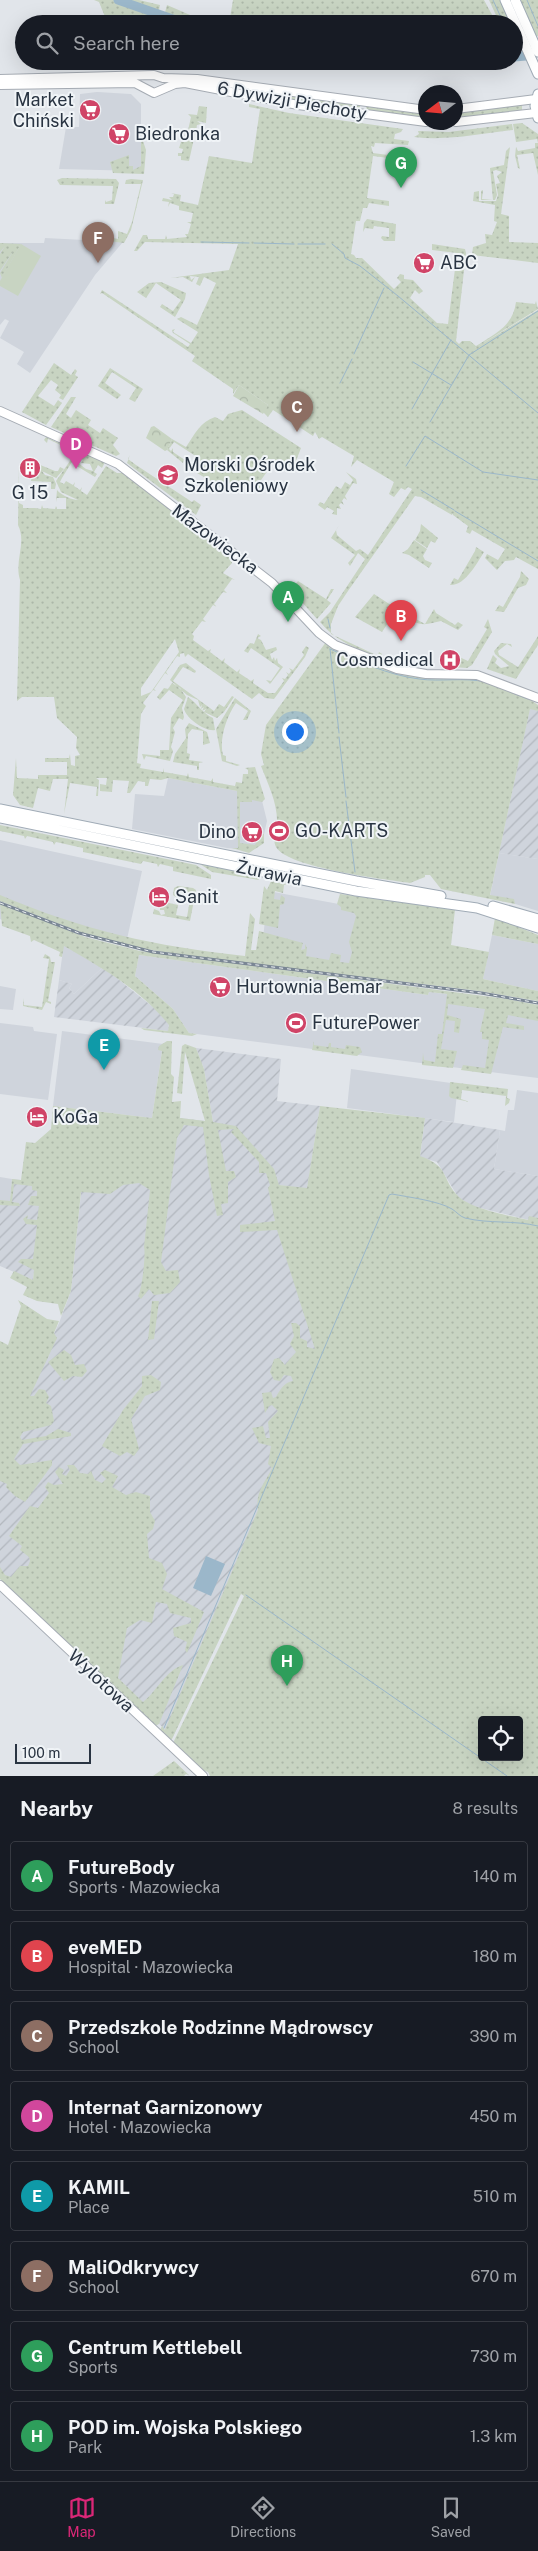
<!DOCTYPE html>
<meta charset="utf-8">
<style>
:root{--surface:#171b24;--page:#242831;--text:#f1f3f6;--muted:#9ea1a6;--line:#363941;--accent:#db2777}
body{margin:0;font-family:"Public Sans",sans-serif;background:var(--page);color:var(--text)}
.controls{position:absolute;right:15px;bottom:15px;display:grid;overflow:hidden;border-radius:5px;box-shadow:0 5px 20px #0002}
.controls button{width:45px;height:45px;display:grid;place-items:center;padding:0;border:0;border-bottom:1px solid var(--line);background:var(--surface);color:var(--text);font:25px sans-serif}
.compass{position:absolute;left:418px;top:85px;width:45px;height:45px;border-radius:50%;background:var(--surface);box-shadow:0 5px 20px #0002;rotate:254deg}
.scale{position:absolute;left:15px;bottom:12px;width:76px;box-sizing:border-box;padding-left:5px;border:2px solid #293442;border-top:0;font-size:14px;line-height:18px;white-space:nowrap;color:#293442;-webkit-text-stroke:4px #f0f4f7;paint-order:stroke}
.you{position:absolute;left:294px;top:731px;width:18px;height:18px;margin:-12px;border:4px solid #fff;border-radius:50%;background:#1a73e8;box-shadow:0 0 0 8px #1a73e833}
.badge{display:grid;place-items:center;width:32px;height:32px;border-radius:50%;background:var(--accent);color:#fff;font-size:16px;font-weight:700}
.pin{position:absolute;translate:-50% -41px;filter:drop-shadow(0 1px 2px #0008)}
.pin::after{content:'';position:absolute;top:26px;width:18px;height:15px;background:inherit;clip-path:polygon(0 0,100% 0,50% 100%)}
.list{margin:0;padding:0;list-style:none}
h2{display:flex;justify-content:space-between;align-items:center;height:65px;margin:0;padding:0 20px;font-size:21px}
h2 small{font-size:16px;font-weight:400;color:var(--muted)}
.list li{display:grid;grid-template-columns:32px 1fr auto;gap:15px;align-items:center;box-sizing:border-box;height:70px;margin:0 10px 10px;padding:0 10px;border:1px solid var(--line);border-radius:5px}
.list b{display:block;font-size:19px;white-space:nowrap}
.list p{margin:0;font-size:16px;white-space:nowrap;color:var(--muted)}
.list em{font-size:16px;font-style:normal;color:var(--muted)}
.icon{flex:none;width:28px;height:28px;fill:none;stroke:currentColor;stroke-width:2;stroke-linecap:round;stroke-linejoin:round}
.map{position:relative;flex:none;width:538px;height:1776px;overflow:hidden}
.search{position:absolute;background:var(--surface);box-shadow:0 5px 20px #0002;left:15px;right:15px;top:15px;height:55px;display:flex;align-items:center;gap:12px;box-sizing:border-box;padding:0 18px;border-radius:28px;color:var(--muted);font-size:19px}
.sheet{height:705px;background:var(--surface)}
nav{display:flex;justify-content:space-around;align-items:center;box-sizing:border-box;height:70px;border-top:1px solid var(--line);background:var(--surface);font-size:14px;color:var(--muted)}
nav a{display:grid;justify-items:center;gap:2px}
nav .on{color:var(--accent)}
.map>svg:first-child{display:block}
</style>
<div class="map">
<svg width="538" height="1776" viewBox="0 0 538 1776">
<defs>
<pattern id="industrial-furrows" width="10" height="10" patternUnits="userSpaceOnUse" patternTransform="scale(1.25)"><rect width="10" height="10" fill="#cfd4dc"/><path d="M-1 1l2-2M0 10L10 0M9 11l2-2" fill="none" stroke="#b2b7be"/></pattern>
<pattern id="grass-dots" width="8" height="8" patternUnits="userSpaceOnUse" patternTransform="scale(1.25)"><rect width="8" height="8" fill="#c8d4c2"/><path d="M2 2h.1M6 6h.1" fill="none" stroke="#acb7a8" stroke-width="1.8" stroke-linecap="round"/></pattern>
<pattern id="park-crowns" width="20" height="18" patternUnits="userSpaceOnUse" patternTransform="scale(1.25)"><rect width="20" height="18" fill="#c8d4c2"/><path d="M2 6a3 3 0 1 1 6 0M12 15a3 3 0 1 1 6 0" fill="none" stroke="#acb7a8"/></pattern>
</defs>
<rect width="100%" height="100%" fill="#e1e5ea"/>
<path fill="#cfd4dc" d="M97,92L131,94L141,104V171L59,169L66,127H79L80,94Z
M45,238L123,242L95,275L30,373L17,364L24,352L0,338L9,321L5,319L0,325V243H44Z
M254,768L267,821L262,843L250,850L227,848L132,829L135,794L164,796L168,778L237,791Z
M0,840L142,871L127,939L44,914L90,961L103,967L74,994L69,988L72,984L59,980L63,950L0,919Z
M499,853L538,859V911L490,896Z
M268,891L453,925L446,982L261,958Z
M492,935L538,944V991L483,979Z
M139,955L428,995L429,992L454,995L538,1017V1078L189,1033L173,1009L135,976Z
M0,986L16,989L13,1010L0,1009Z
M0,1023L33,1027L34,1031L57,1034L48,1100L0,1094Z
M62,1031L163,1044L152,1118L53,1106Z
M351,1069L458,1084L454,1122L347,1108Z
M517,1090L538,1093V1176L494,1169L500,1130L505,1131L508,1110H514Z
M0,1177L12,1179L10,1202L0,1200Z"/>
<path fill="url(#industrial-furrows)" d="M530,708L538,711V859L499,853Z
M103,967L158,1011L169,1024L168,1031L54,1017L59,980L72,984L69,988L74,994Z
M196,1048L281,1059L277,1101L320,1106L307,1189L279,1185L332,1368L173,1737L0,1575V1449L59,1323L71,1291L86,1144L180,1118L213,1122L204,1069Z
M425,1118L500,1130L494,1169L538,1176V1218L529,1217V1220L472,1206L458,1197L437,1162L420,1157Z
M12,1179L44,1183L33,1280L0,1266V1200L10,1201Z"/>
<path fill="url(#grass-dots)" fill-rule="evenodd" d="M94,0H139L160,5L156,24H108L99,2Z
M233,0H484L497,24H229Z
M489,0H502L512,24H500Z
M518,0H538V36L534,37Z
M167,5L211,24H162Z
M390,61H511L434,66Z
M232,86L360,104V107L357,110L295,101L231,88Z
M249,104L289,113L403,129L401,132L395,134L394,139L409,141L408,145L375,143L374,147L371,146L373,153L388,155V158L373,156L367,198L389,201V206L369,203L367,208H363L360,221H356L351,254L354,255L356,258H362L394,289L401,282L397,278L400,274L404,275V279L413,280L423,291L419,294L415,290L410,298L437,323L448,324L457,253L432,250V244L465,249L466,253L456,341L459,344L462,341H470L476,346C495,334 513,326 516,302L535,304L536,301L538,309L475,348L538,310V569L516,557L514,560L505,561L497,570L485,558L487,554L498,560L505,549L472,530L470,534L466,532L468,526L453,515V513L452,515L421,497L415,496L348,591L338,606L331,624V634L374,654L378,655L379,652L382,654L381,658C357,649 337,642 320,622L330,612L365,559L358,553L350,566L348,563L355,555L331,538L340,524L336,530L337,535L356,551L360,549L368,555L412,489L408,487L405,490L401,488L394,497L389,494L394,482L357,460L351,467L354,456L322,437L319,439L315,432L313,436L273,410L268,417L263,412L268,405L239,385L233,394V389L192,361L195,356L102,293L100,294L102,290L188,347L190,344L173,333L172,330L175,329L173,332L191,343L198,332L177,319L181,317L197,325L216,283L204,277L200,286L196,284L199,277L190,276L191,280L195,277L192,282L183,277L170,278L229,270L238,244L145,242L137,251H134L143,235H147L148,239H165L166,235L167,239L187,237L185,234H188L191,224L187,222H191L193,213L179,210V206L170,203L168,207L169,202L162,201L163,198L172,200L169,197H173L174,194L171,193L181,195L180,201L198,205L209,156L252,163L260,109L249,107Z
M522,104V110L456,119V111Z
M368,105L425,111V119L369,112L366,108Z
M199,106L207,107L206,123L197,121L201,124L197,125L189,161L181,160V156H178V153H182L183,149L179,148L181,142L185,141L187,136L183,135H187L191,117L188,114L197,115Z
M522,123L538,134V175L533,153L517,155L520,169L518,168L515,156L516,147L518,151L535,148V143H538L537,139L516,142L513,124Z
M512,124L513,130C480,134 447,141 414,137L419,134L418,131L449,132Z
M139,138H142L146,150L144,174L113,173L110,162L129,155V166H133V170L141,166V142H137Z
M510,147L501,214L509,216V242L538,243V263L472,255L473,247L486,243L485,234L492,235L497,222L494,221L495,205L473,201L474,192L479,191V201H496L498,195L496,184L500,183L497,176L502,172L496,170L493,171L497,195L495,200H481V191L483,190L482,199L493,200L490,168L504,165L506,151Z
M62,178L116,179L119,183L114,204H105V200L106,202L112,200L113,186L60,185L57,180Z
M131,179L143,180L131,230L124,243L108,241V237L118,239V231L127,234L132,222L141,184H125L126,180Z
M367,219L396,224L395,241H384L381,238L382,236L389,237V228L374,226L373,229L365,228L363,232L364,223Z
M0,243L21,244L2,278L0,273L14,250L0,271V254L5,246L0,252Z
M161,282L186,293L185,299L175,317L160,307L162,304L173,311L181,300L156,283L146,298L137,292L149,283Z
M54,363L71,375L75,369L77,371L75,375L78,377L63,400L59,398L61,395L55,390L58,385L51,380L38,396L54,406L58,400L62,403L46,425L22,412Z
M110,368L143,389L135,402L129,399L136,388L112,372L105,383L121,395L117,399L98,386Z
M71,397H76L66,414L71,418L76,410L91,420L88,425L100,433L103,428L118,438L113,445L120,454L116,456L51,427Z
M242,410L301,448L294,466L273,463L259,483L262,486L260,488L245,486L224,489L192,470L190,466L197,457L174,442L169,449L171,451L173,448V452L188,462L191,460L186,465L184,464L187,462L184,460L183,463L167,450L172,439L186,447C195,434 200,422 215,417L223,421L228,414Z
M46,437L78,452L62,478L60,482L64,484L66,481L73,485L75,482L74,486L80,490L82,487L81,491L87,495L106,466L117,473H125L203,533L209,543L232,557V563L223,573L235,580L232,579L224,590L227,593L223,592L214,604L217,607L213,605L203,619L206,622L202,621L192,634L194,636L193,640L208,651L211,649L210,652L222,661L225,658L224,662L237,672L240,669L239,673L251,681L254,679L253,683L268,693H275L284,681L282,678L285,679L288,675L286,672L289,674L291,671L289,668L293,670L304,655L302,652L306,646L309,648L305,657L274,699L265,698L259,693L252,699L188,654L185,657L184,653L180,654V657L177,656L166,672L168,675L165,673L154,689L156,691L153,690L143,703L146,706L141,714L137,763L141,764L140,768L163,772L164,768V772L187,776L188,773L189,777L211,781L213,778V782L235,786L236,782L242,783L243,774H248V770L245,768L255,767L265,799L262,802L252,800V802H240V843L255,845L261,834H264V843L249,853L232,848H238L237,791L168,778L161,780L150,779L148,786H145V782L138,781L130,793H127L129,781L113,780L112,792L100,791V784L106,785L107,778H96L99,780L98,796H96L97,787L70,783L64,814L68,779H53L50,791L38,788L33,808L20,805L13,795L16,758L17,778L38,779V775H67V762H45V758H69L70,754L71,765L75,766V756L80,755L76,748L77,737L57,718L54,697H22L17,701L20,580C14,561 27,543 18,525L19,465H22V467L19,468V486L22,487L19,488V496L22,497L19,498V503L23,505V508H35V505V508L41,509L42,505L43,508L55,509L56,506L57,509H66V498H57L56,502L57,490C62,496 73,500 78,500L61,492L56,481L72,458L73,451L48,439L47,443L44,440ZM175,639L179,652L151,692L141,696V688Z
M85,450L105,462L102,468L98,465L94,472L97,474L95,477L75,465L77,462L86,469L93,471L90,464L81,463L83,460L79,457Z
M130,455L128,459L136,465L192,502L194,500L201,505L196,515L127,463Z
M28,460L55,471H58L60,467L64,469L56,478L42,471L45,475L53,477L56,484L55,489H51V482L31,481L33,466L28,465Z
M346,472L356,479L357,484L353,483L345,496L347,500L344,498L342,501L344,505L341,503L339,505L341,509L337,508V515L332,514L334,511L327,507L325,510L318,505L320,502L324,504L336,486L341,489L345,482L350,485L353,480Z
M421,524L438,538L435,543L431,541L427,548L415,540L420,531Z
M414,540L427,549L423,556L425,560L432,563L429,568L409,555L402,553L408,549Z
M476,547L484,552C477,563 465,586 450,585L454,578L458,580L475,551Z
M521,571L529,579L526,585L518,588L504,612L495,611L499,605L503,607L520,577Z
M298,581L326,599L331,589H334L327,600L331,603L317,619L291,590Z
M374,594L397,609L382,632L355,617Z
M412,609L416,611L414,618L425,624L434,609L436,613L455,625L458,622L463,625L458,630L441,621C431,623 423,627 413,621L410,610Z
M488,619L492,632L472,665L467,668L452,667L455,655L468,661L487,629L484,627Z
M258,634L261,636L257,638L261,640L266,650L276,647L277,650L270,654L272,660L274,657L275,661L277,658L278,663L283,667L270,684L266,680L271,681L280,668L251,648L248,653L244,651L250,643L254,644Z
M538,636V645L516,679L487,669L493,655L497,659L495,663L501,668L509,666L495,654L494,651L501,643L511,644L512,647L507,644L498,651L499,655L518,667Z
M326,642C343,652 363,663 383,667C436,677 492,672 538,705V711L530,709L490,895L514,899L515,904L441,889L430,875H425V877L410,883C384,879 288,868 276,847C272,840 277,831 277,824C278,804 268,784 261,766L264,765L261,754L266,725Z
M186,663L196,671L195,673L183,667L173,681L214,711L219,704L224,707L232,696L234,697L224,712L217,718L204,712L206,709L202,711L204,707L201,709L202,705L200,707L198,700L187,695L170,680L180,665Z
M172,683L180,688L186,697L182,708L184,717L183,720L179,718L173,728L175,732L171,747L173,751L170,761L146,756L144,760L142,754L160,756V750H169L171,718L183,700L169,690L160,700L157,697L164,688L168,689Z
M188,697C198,704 202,713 213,718L215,730C205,732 186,718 184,709Z
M235,698L251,711L247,720H243L248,711L236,703C226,717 219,740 223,755L226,756V761L240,765L237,766L222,761L216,729Z
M189,723L207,732L210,743L203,745V731L192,729L188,734L187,753L190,754L189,760L203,762L199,763V770H197V766L173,762L175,754L186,738L185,729Z
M0,825L196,865L211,875V879L173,871V867L160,864L158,867L157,864L143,861L141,864L83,852V848L56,842L54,845L53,842L27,836L25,839L24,836L0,831Z
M197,862L255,874L259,880L212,872Z
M271,881L288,884L284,885L283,893L275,891L274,899L280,900L281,895L285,898L284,904L280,905L278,928L259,924L264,886L267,890Z
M178,886L193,888L196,890L190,921L153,914L154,909L159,911L161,915L165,914L164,910H160V901L178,905L176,915L187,917L191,894L181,892L179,901H176V897L173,895L174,888Z
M340,894L470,911L455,910L451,945L489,952L483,979L538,991V1001L472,990L188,956L140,948L85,934L0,901V895C85,931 154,946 245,956L250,913L255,919L251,950H256L259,931L303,943L301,950L305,949V944L307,948L306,956L329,960L331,953L341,955L340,962L349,963L352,952L349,942L356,916L354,913L341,910V907L337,904Z
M0,903L85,937L140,951L507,999L538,1005V1021L508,1015L506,1023L524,1026V1030L503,1027L491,1074L461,1070L463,1065L485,1068L489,1040L482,1039V1032H480L485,1009L448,1004L447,1015L461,1019L459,1033L454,1032L455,1021L446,1020L441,1049L457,1051L453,1068L422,1065L423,1053L424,1060L435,1062L438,1034H442L447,994L429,992L428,995L139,955L135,976L173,1009L189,1033L197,1034L192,1036L144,1030L141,1028L168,1031L169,1025C140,989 102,968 64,946L62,957L59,956L60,952L34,940L31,942L30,936L2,926Z
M474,912L494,917L538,935V944L492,935L495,918Z
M45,954L50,957L51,962H55L48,1001L51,1002V1004L46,1002L42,1010L23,1006L24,998V1005L42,1007L49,959L43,958Z
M167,1041H172L171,1074L174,1077L172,1102L181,1101L180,1118L205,1121L185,1052L182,1094L177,1093L182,1046L185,1044L196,1048L204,1069L213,1122L236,1126L274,1169L279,1185L307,1188L320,1106L425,1118L420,1156C451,1167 440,1178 459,1197C472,1209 511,1216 528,1220L529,1216L538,1218V1776H210L208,1772L199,1769L173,1743L244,1596L241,1594L172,1739L170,1741L159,1732L162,1726L165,1730L258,1510C255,1492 265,1483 272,1468L268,1464L271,1446L259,1443L252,1428L263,1426L266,1438H270L268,1422L278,1411L272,1405L269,1406L265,1413L262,1393L271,1392L273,1398L276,1397C280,1390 284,1382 293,1381L291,1376L284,1375L280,1381L274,1380L270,1372L274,1359L279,1358L285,1365L296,1352L290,1344L294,1336L291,1323H296L300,1326V1338L307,1341V1347L315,1349L277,1230L240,1232V1225L275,1221L268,1188L270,1185L266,1173H259V1162L231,1132L234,1129L218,1130L226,1171H234L236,1177L228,1182V1203L221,1204L223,1215L217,1216L209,1175L203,1127L184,1125L177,1138L161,1262L166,1271L178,1270L180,1282L170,1293L154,1295L149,1289L141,1299L138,1296C142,1290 146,1254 144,1247L150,1190L139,1183L123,1185L110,1194L81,1192L71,1291L61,1316L58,1304L37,1301L23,1295L27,1287L10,1278L14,1271L33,1280L34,1270L18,1262L21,1259H33L37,1225L26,1224L23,1219L28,1215L27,1219L37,1220L39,1206L28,1205L31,1196H37V1191L32,1190V1186L14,1184L12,1202L19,1203L20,1206L0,1205V1200L10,1201L12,1179L21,1180L26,1142L35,1143L51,1129L53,1106L152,1118L162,1051L158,1050L159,1046ZM482,1720H519V1757H482Z
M314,1041V1045L328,1047L329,1043H331V1047L345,1049L346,1045L360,1047L362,1052L357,1056L312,1050Z
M450,1082L508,1089L507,1098L510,1099L509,1103L505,1106L491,1105L505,1106L506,1096L462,1090L461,1099L470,1102L451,1098L449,1096Z
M18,1300L47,1319L59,1321L54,1333L57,1338L30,1396H34L39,1389L45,1390L49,1397L46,1403L51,1406L54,1421L51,1425L23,1432L20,1437L22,1440L46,1436L58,1429L71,1433V1436L23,1444L14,1459L20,1465L52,1460V1465L25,1502L15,1496L6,1487L7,1484L0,1481V1341L8,1345L21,1306Z
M152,1301H159L154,1339L148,1340Z
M64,1350L71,1355L75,1365L84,1364L87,1371L82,1377L73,1376L64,1381L48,1362Z
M151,1375L161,1382L160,1390L145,1396L131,1419L139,1449L134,1456L127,1452L120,1456L102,1446L123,1410L142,1386V1376Z
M67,1465H74L80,1473L88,1474L91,1471L95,1480L102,1483L106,1479L100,1473L105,1470L118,1476L112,1487L126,1495L136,1492L150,1496V1512L155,1521L153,1529L147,1534L149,1558L162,1563L167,1574L162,1589L204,1612L187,1653L185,1650L187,1642L174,1636L173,1628L191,1623V1618L170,1613L167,1604L156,1602L152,1623L140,1620L127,1628L118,1678L143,1702C158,1690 165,1671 183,1665L159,1724L155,1726L0,1579V1567L5,1575L11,1577L20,1566H28L30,1561L29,1557L20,1550L22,1546L9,1536L30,1506L38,1508L49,1493L45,1487L48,1482L54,1485L63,1484L55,1472L59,1467L64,1470L62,1474L66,1476L70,1470Z
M174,1761L190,1776L186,1774L184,1776H153Z"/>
<path fill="url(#park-crowns)" d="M239,385L268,405L263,414L233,396Z
M154,426L172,439L167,450L165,451L146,438L151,427Z"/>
<path fill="#c8d4c2" d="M21,244L41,256L18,296L0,286V281Z"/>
<path fill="#9bb7ca" d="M206,1556L225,1564L211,1596L193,1588Z"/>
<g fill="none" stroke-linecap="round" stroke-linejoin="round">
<path stroke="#9bb7ca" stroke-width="1" d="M493,0L504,24
M527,0L538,26
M201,242L249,243
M254,243L294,244
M298,244H325
M332,244L344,254L345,258L360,266L398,296L538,413
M354,354L384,288
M413,362L451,385
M340,383L352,359
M412,409L451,340
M430,422L469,355L538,311
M406,466L425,436L483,472L538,480
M421,490L454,510
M455,511L538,561
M328,619L330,628
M330,649C358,661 388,675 419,679C441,682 463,677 486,682
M330,649L339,733
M510,692L528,699
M339,737L346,797
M346,801L355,872
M246,1595L507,1776
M164,1728L389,1195L392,1194C408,1197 439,1201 452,1209C457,1212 459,1216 465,1218C489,1224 514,1220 538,1226"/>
<path stroke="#9bb7ca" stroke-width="9" d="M118,0L187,24
M514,57L526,56
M437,61H486"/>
<g stroke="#a6acb4" stroke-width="10">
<path id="secondary" d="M0,79L154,75L163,78L197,79L426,110
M0,85L135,83L154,93L175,84L185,83L298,105L426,122
M456,109L536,99
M456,122L536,113
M0,411L118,464L272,583L319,633L335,645L397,669L426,674L477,675L538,698
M0,1585L203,1776"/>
</g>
<g stroke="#a0abb6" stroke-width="11">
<path id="primary" d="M505,0L538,74
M515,0L538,52
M538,94L535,106L538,118
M0,809L356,881L441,896
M0,818L356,891L477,908L538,928
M493,906L538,919"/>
</g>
<use href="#secondary" stroke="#fff" stroke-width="8"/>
<use href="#primary" stroke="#fff" stroke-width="9"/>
<g stroke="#7a8694" stroke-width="3">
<path id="rail" d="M0,903L79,933L153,952L481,993L538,1003"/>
</g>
<use href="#rail" stroke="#f0f4f7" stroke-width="1" stroke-dasharray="4" stroke-linecap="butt"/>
</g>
<defs>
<g id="supermarket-disc" transform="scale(1.125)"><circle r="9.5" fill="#d04467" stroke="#f0f4f7"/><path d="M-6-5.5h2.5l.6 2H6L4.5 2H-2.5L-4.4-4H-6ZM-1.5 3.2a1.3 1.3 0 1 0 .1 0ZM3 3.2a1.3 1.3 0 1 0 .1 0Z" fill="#fff"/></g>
<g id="building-disc" transform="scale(1.125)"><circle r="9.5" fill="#d04467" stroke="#f0f4f7"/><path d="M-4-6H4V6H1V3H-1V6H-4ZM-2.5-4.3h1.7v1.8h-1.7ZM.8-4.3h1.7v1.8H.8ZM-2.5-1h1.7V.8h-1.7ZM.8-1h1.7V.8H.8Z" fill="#fff"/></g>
<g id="school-disc" transform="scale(1.125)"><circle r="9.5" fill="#d04467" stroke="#f0f4f7"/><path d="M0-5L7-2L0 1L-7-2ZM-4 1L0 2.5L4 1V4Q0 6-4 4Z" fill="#fff"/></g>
<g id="hospital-disc" transform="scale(1.125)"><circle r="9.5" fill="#d04467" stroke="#f0f4f7"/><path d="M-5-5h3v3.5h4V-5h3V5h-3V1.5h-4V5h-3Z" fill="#fff"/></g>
<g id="stadium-disc" transform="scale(1.125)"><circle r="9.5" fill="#d04467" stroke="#f0f4f7"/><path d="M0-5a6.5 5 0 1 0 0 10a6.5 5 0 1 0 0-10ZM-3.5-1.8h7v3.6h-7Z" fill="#fff"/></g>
<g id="hotel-disc" transform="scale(1.125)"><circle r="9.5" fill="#d04467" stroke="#f0f4f7"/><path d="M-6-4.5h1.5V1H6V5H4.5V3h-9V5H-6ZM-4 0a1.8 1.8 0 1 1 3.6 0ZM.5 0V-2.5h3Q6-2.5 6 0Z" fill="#fff"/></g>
</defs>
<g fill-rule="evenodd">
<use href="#supermarket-disc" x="90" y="110"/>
<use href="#supermarket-disc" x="119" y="134"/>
<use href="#supermarket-disc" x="424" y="263"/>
<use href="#building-disc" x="30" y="468"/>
<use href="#school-disc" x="168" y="475"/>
<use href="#hospital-disc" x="450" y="660"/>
<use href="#stadium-disc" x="279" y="831"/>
<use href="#supermarket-disc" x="252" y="832"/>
<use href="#hotel-disc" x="159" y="897"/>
<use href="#supermarket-disc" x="220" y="987"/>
<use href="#stadium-disc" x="296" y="1023"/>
<use href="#hotel-disc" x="37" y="1117"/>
</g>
<g text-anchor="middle" stroke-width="4" stroke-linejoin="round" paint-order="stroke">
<g font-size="18" fill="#293442" stroke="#f0f4f7" text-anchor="start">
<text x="74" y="106" text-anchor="end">Market<tspan x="74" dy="21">Chiński</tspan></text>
<text x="135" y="140">Biedronka</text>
<text x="440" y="269">ABC</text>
<text x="184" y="471">Morski Ośrodek<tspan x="184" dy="21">Szkoleniowy</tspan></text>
<text x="30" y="499" text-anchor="middle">G 15</text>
<text x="434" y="666" text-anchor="end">Cosmedical</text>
<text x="295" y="837">GO-KARTS</text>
<text x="236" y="838" text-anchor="end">Dino</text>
<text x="175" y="903">Sanit</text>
<text x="236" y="993">Hurtownia Bemar</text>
<text x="312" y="1029">FuturePower</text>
<text x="53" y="1123">KoGa</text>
</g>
<g font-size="18" fill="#293442" stroke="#f0f4f7">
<text transform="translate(292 101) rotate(10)" y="6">6 Dywizji Piechoty</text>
<text transform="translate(215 539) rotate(37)" y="6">Mazowiecka</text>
<text transform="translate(269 873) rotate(12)" y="6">Żurawia</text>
<text transform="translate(101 1681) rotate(43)" y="6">Wylotowa</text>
</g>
</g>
</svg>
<div class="controls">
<button><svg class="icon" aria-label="locate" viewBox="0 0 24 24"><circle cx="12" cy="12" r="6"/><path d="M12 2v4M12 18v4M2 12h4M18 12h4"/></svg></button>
</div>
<svg class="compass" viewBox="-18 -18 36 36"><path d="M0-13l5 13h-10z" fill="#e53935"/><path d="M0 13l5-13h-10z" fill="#9ea1a6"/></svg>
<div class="scale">100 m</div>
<div class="you"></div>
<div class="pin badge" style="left:288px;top:622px;background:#2e9e5b">A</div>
<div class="pin badge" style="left:401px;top:641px;background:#e0444e">B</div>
<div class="pin badge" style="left:297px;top:432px;background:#8d6e63">C</div>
<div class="pin badge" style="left:76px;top:469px;background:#d1479c">D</div>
<div class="pin badge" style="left:104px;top:1070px;background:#0f9aa8">E</div>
<div class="pin badge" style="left:98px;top:263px;background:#8d6e63">F</div>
<div class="pin badge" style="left:401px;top:188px;background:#2e9e5b">G</div>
<div class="pin badge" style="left:287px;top:1686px;background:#2e9e5b">H</div>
<div class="search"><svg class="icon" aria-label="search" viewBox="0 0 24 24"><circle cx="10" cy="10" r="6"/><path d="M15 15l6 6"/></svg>Search here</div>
</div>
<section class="sheet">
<h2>Nearby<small>8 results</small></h2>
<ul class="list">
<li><span class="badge" style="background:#2e9e5b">A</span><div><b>FutureBody</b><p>Sports · Mazowiecka</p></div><em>140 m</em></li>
<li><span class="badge" style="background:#e0444e">B</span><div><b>eveMED</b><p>Hospital · Mazowiecka</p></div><em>180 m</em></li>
<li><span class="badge" style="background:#8d6e63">C</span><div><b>Przedszkole Rodzinne Mądrowscy</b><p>School</p></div><em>390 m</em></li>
<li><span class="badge" style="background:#d1479c">D</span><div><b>Internat Garnizonowy</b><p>Hotel · Mazowiecka</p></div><em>450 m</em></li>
<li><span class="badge" style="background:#0f9aa8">E</span><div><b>KAMIL</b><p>Place</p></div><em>510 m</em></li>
<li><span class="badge" style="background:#8d6e63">F</span><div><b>MaliOdkrywcy</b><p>School</p></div><em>670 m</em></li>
<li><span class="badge" style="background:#2e9e5b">G</span><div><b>Centrum Kettlebell</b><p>Sports</p></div><em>730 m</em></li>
<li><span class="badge" style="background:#2e9e5b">H</span><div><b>POD im. Wojska Polskiego</b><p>Park</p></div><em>1.3 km</em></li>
</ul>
</section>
<nav>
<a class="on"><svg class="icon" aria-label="map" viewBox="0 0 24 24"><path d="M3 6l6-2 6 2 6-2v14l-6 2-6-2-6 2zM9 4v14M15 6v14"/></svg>Map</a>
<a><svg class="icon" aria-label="directions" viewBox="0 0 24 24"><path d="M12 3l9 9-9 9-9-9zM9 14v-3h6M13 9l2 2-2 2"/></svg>Directions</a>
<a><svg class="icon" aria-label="saved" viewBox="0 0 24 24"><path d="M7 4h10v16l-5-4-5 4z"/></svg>Saved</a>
</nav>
